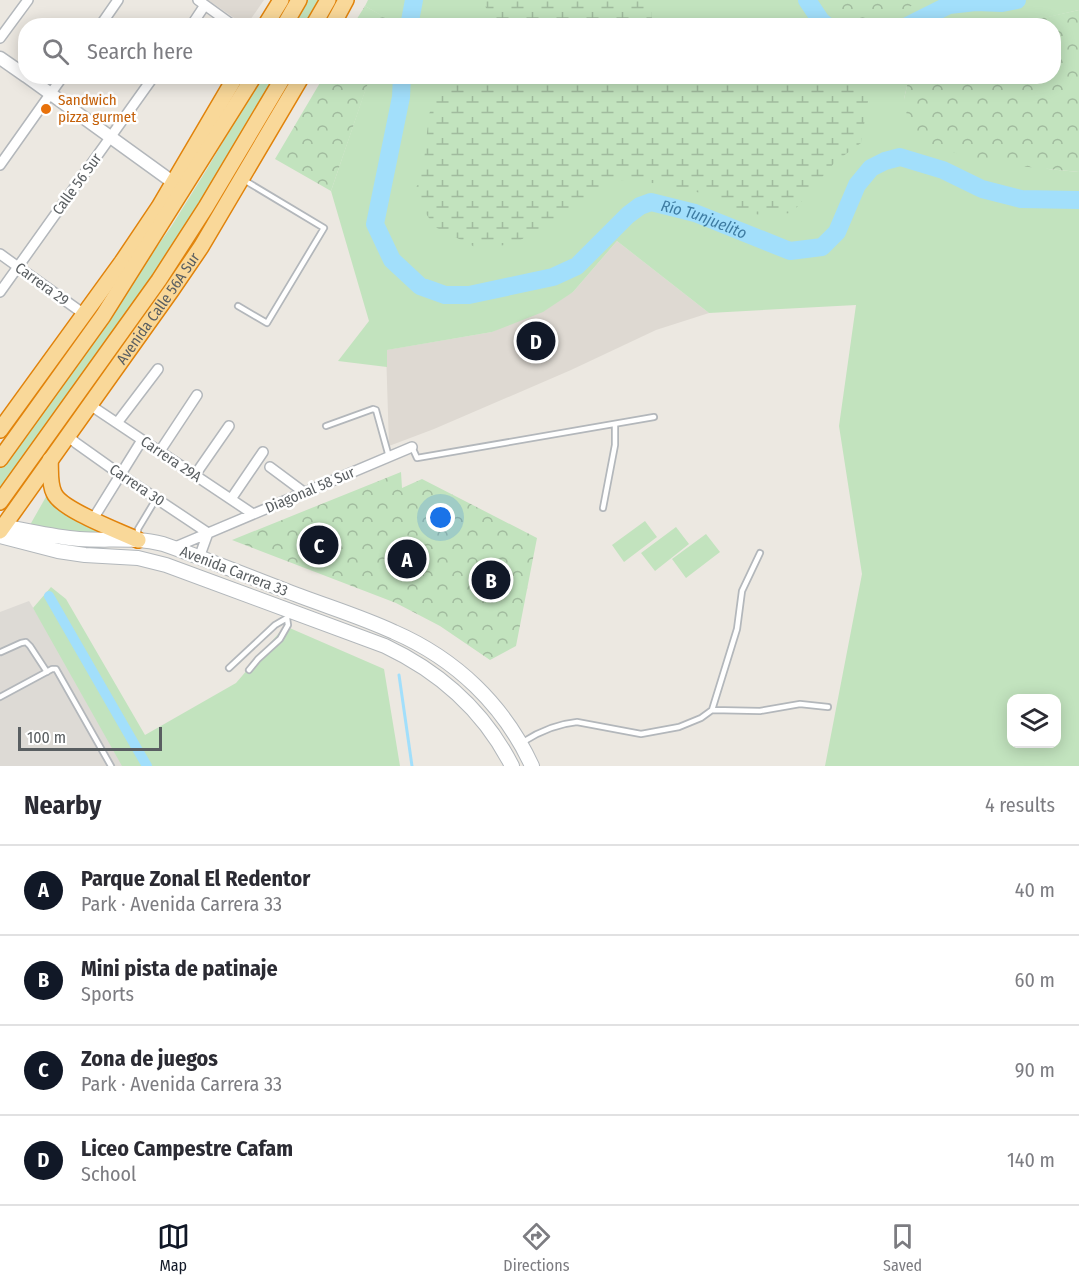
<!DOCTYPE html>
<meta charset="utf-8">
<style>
:root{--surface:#fff;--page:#f7f7f7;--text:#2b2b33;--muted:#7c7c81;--line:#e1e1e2;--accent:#111827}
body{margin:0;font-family:"Fira Sans Condensed",sans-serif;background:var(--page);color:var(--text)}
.controls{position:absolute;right:18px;bottom:18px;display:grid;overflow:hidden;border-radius:12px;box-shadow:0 3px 15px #0003}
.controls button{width:54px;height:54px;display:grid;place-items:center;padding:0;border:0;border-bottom:2px solid var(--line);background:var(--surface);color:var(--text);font:30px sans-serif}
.scale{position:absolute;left:18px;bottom:15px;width:144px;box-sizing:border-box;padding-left:6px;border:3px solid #595e61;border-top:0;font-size:16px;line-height:21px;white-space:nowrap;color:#595e61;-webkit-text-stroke:4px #fff;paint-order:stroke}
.you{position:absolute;left:441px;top:518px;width:21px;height:21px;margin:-15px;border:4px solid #fff;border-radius:50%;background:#1a73e8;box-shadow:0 0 0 9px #1a73e833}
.badge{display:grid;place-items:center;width:39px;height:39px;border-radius:50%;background:var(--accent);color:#fff;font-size:20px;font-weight:700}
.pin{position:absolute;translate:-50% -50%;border:3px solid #fff;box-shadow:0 2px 6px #0006}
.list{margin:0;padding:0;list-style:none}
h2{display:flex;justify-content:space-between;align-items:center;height:78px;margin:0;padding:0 24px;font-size:26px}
h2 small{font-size:20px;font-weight:400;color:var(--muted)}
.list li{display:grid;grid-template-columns:39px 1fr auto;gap:18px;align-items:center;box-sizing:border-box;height:90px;padding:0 24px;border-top:2px solid var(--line)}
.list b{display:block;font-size:22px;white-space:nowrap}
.list p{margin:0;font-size:20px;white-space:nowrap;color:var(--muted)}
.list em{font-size:20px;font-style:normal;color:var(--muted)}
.icon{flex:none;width:33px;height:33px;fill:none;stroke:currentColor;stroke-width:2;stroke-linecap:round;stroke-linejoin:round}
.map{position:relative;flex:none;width:1079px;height:766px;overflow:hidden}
.search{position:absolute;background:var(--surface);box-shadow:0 3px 15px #0003;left:18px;right:18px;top:18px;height:66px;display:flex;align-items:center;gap:15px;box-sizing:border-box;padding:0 21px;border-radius:24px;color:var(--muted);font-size:22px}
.sheet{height:438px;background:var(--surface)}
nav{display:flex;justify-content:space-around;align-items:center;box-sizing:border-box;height:84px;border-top:2px solid var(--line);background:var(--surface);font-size:16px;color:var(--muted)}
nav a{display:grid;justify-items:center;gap:3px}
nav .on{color:var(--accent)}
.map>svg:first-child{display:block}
</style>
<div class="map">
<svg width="1079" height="766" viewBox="0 0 1079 766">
<defs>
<pattern id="forest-crowns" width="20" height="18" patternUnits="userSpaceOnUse" patternTransform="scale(1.5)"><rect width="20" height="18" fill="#c2e3be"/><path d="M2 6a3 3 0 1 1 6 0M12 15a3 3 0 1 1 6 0" fill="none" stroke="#a1bb9e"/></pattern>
<pattern id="wetland-marsh" width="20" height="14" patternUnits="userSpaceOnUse" patternTransform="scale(1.5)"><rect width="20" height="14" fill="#c2e3be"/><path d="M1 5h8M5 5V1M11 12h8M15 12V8" fill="none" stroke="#a1bb9e"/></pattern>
</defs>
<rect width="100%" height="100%" fill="#ece8e1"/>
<path fill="#dddad5" d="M29,601L128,766H0V612Z"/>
<path fill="#ded9d2" d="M208,0H264L246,26Z
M617,241L709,313L656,330L571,370L434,429L389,446L386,350L492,332L573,292Z"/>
<path fill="#c2e3be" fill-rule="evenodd" d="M306,0H318L304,25L291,26Z
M368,0H1079V10L1010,26H388L389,20L365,6Z
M370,76L909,77L904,99L1048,169L1079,172V766H825L862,574L839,426L856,305L709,313L617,241L573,292L543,312L492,332L387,350V367L338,361L369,321L331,191ZM1012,698H1056V744H1012Z
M261,77H276L264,100L153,279L0,495V467L171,227L207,169Z
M47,495C62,519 86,524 111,533C84,535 58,530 30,525Z
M645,521L657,537L624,562L612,545Z
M676,527L689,544L655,571L641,553Z
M706,534L720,552L686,578L672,559Z
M51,587L66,599L145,735L236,683L285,626L384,669L400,766H122L33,608Z"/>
<path fill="url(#forest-crowns)" d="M819,0H923L901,11L857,26L851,25L828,12Z
M365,6L390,20L388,25H353Z
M1079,10V172L987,163L928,144L909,127L904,99L909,77L1054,76V26L1010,25Z
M324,76L370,77L331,191L275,159Z
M401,472L402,488L422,479L537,538L516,646L490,660L440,626L396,603L232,540Z"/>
<path fill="url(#wetland-marsh)" d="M481,0H651L652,21L661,25H497Z
M494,77L848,76L870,89L861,143L835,162L792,213L762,215L740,212L705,194L662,184L622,180L601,191L514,244L477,248L435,227L414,196L424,161L429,114L445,77Z"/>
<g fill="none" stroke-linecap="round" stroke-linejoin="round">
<path stroke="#a2dffb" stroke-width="3" d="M399,675L412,766"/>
<path stroke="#a2dffb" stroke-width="10" d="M49,596L147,766"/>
<g stroke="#a2dffb" stroke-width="18">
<path d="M807,0L821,21L827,26"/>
<path d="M409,26L414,0"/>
<path d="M907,26L949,5L976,2L1002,3L1017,0"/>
<path id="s1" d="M402,76L401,97L375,224L392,260L420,286L445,295H469L553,277L577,266L628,215L640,206L651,202L695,213L790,251L822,247L837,232L857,185L871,168L885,161L900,157L943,170L982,189L1021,199L1079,200"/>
</g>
<g stroke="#b3b7bb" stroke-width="8">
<path id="service" d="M238,306L267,323L324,228L244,180
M326,426L373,409L376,410L389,457
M412,447L417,458L654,417
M603,508L615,445V424
M138,537V529L156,499
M1,652L21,643L26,642L30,646L47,672
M229,668L275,625L287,618L290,613
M249,670L258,659L280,639L288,625L287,618
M0,697L52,669H56L111,766
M712,710L760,711L800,704L828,707
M523,742C540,731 556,724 577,722L641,734L679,727L701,718L712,710L737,629L742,591L760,553"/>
</g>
<g stroke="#b3b7bb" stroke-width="12">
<path id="minor" d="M198,0L234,26
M100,26L118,0
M191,26L205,5
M0,38L28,0
M0,165L63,76
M0,254L84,314
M0,292L154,76
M90,405L253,514
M117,423L158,369
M68,436L76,443L121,475L208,533L199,558
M160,451L197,395
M270,467L305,493
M195,475L229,426
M231,499L263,452
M93,519L142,440
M173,548L412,447"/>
</g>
<g stroke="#b3b7bb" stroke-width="15">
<path id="tertiary" d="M0,58L26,76
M26,76L174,183"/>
</g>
<g stroke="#b2b7bb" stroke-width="16">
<path id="secondary" d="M0,526C26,530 52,537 79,539C108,541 135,537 163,544C209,560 255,579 300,596C332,608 364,618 394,632C456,659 504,705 532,766
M0,536L58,551L85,555L138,558L166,565L385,646C440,672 484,711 512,766"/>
</g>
<g stroke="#e1830b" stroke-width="18">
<g id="trunk">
<path d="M265,26L281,0"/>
<path d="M284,26L299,0"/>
<path d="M313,26L328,0"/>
<path d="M332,26L346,0"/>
<path d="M0,430L122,262L159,207L236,76"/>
<path d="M0,459L103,316L254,76"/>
<path d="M50,460C51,471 49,483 54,493C61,510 119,531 138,540"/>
<path d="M0,502L159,280L206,207L284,76"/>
<path id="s2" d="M0,531L171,291L201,247L302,76"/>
</g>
</g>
<use href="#service" stroke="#fff" stroke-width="4.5"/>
<use href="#minor" stroke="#fff" stroke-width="9"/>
<use href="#tertiary" stroke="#fff" stroke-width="12"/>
<use href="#secondary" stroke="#fff" stroke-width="14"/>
<use href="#trunk" stroke="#f9d899" stroke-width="15"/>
</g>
<circle fill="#e8710a" stroke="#fff" stroke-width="2" cx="46" cy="109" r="6"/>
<g text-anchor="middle" stroke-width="5" stroke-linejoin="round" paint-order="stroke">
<g font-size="15" fill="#c56008" stroke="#fff" text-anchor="start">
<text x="58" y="105">Sandwich<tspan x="58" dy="17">pizza gurmet</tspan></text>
</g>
<g font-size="15" fill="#595e61" stroke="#fff">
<text transform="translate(77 184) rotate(-54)" y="5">Calle 56 Sur</text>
<text transform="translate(42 284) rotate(36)" y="5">Carrera 29</text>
<text dy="5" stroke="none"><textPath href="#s2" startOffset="273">Avenida Calle 56A Sur</textPath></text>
<text transform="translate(171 459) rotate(34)" y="5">Carrera 29A</text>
<text transform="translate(137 485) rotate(34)" y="5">Carrera 30</text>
<text transform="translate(310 490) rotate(-23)" y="5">Diagonal 58 Sur</text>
<text transform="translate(234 571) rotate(21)" y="5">Avenida Carrera 33</text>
</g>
<g font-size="16" font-style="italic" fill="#3e7ca2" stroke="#fff">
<text dy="6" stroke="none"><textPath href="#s1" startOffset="546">Río Tunjuelito</textPath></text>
</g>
</g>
</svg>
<div class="controls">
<button><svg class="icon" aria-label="layers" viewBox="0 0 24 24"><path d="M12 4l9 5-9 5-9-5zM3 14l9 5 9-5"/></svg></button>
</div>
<div class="scale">100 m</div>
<div class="you"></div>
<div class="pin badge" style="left:407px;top:559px">A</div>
<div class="pin badge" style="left:491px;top:580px">B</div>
<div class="pin badge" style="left:319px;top:545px">C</div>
<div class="pin badge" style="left:536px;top:341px">D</div>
<div class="search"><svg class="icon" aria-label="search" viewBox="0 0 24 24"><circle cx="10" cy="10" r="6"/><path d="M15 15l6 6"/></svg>Search here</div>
</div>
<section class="sheet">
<h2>Nearby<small>4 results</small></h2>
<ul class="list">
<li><span class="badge">A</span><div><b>Parque Zonal El Redentor</b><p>Park · Avenida Carrera 33</p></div><em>40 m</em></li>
<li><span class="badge">B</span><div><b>Mini pista de patinaje</b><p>Sports</p></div><em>60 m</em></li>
<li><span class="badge">C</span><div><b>Zona de juegos</b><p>Park · Avenida Carrera 33</p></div><em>90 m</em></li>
<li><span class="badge">D</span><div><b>Liceo Campestre Cafam</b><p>School</p></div><em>140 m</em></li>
</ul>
</section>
<nav>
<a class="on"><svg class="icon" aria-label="map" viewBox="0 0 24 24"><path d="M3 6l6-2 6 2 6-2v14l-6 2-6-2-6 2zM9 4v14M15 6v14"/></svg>Map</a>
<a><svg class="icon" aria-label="directions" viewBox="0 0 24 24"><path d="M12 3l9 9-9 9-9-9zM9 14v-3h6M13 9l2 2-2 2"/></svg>Directions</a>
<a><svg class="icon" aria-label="saved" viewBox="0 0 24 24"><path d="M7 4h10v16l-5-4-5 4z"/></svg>Saved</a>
</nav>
